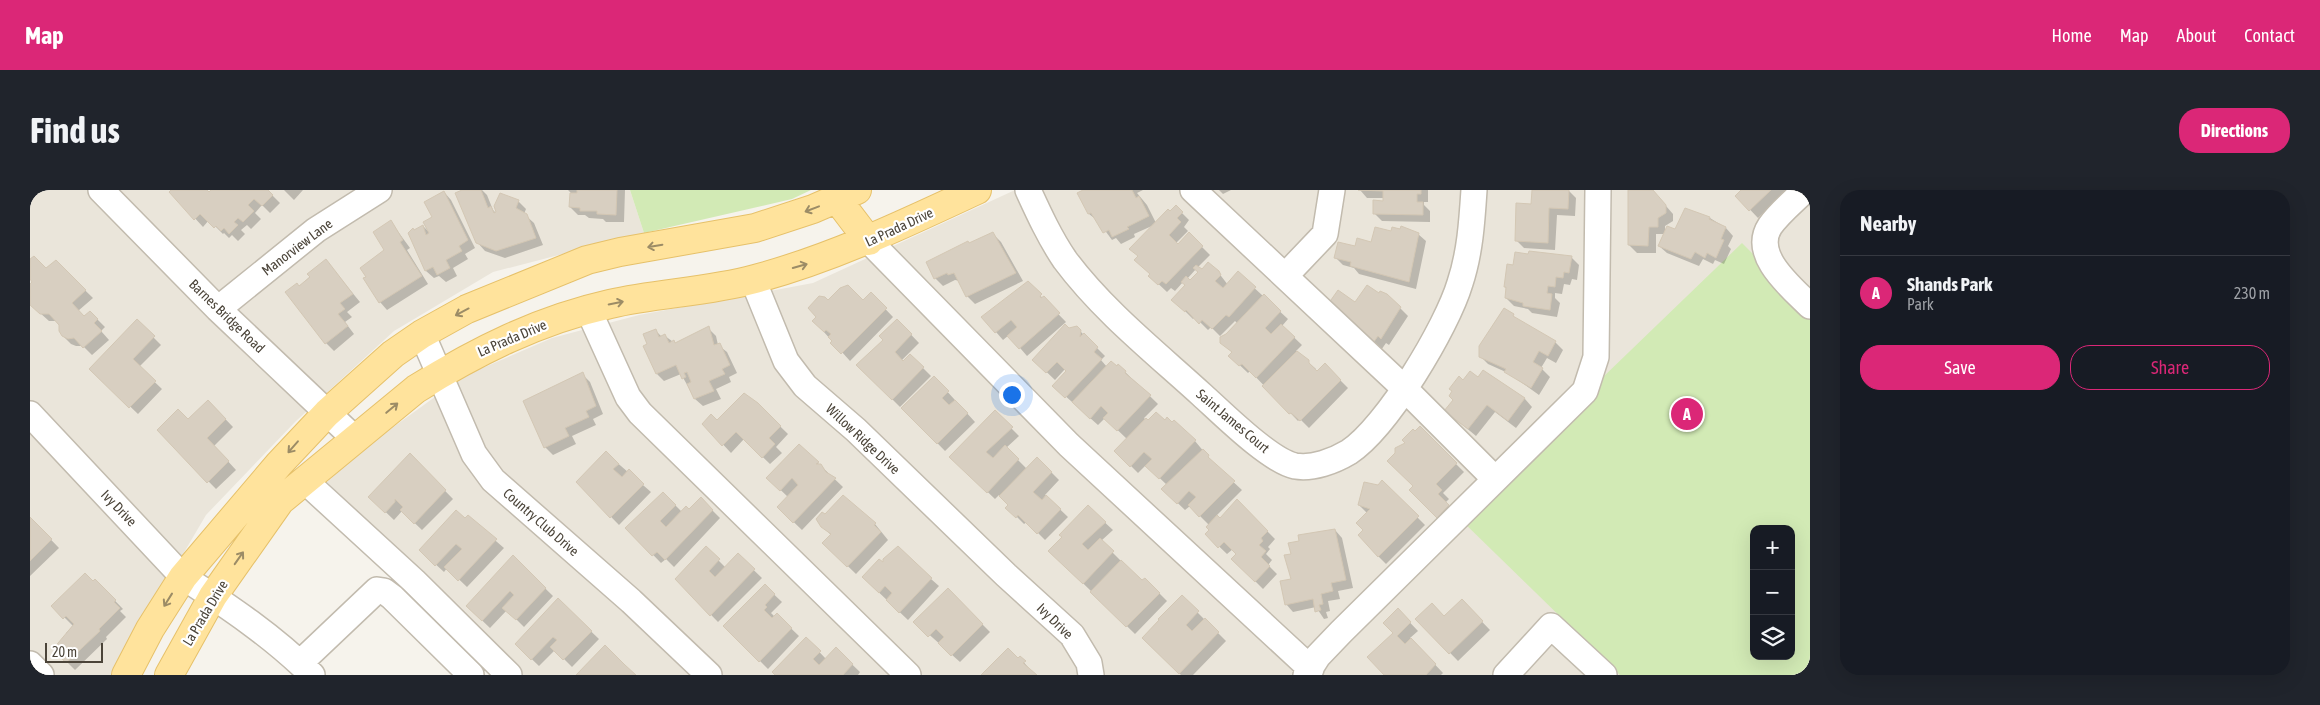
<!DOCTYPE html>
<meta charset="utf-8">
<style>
:root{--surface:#171b24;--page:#20242c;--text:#f1f3f6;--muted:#9ea1a6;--line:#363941;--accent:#db2777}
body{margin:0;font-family:"Asap Condensed",sans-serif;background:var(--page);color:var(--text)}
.controls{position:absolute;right:15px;bottom:15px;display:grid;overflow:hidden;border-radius:10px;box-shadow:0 5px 20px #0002}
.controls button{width:45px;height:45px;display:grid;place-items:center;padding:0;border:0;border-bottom:1px solid var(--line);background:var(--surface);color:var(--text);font:25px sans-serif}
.scale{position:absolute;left:15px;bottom:12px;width:58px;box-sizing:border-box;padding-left:5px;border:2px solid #4b4439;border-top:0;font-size:14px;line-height:18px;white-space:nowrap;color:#4b4439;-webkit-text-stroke:4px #fff;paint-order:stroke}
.you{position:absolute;left:981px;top:204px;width:18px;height:18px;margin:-12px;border:4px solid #fff;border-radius:50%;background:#1a73e8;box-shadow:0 0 0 8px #1a73e833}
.badge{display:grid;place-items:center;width:32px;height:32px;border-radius:50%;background:var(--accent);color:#fff;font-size:16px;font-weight:700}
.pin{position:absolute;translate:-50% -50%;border:2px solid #fff;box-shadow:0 1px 5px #0006}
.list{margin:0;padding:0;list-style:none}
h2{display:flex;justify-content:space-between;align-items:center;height:65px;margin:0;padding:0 20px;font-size:21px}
h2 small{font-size:16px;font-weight:400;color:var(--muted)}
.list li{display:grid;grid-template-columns:32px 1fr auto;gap:15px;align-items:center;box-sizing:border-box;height:75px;padding:0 20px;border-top:1px solid var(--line)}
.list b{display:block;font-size:19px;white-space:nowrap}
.list p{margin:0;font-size:16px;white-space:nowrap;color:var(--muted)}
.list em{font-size:16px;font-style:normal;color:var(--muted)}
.actions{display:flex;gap:10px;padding:15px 20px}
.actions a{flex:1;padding:11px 0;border:1px solid var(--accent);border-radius:20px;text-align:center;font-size:18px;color:var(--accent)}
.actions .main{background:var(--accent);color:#fff}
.icon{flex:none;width:28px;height:28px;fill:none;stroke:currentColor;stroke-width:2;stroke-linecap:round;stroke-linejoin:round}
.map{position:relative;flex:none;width:1780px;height:485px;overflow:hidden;border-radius:20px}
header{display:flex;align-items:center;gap:30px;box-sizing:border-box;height:70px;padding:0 25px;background:var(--accent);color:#fff}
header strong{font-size:24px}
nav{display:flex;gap:28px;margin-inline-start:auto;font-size:18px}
.intro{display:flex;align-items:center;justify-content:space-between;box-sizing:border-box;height:120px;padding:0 30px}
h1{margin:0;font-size:35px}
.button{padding:12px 22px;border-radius:20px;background:var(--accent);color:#fff;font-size:18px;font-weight:700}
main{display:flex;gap:30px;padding:0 30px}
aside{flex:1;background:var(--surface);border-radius:20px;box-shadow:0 5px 20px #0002}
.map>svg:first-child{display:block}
</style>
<header>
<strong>Map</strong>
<nav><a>Home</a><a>Map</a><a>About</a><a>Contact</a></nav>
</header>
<div class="intro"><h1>Find us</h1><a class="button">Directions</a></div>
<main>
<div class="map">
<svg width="1780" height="485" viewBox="0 0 1780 485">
<rect width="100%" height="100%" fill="#f6f3ec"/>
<path fill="#eae5da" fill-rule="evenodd" d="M0,0H600L614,43L463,82L364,141L266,231L176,325L82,485H0Z
M985,0H1780V485H492L297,292L337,256L434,186L522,148L609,125L783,93ZM1724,339H1761V466H1724Z"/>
<path fill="#d2eab5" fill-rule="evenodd" d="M600,0H781L762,9L614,43Z
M1712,53L1780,121V485H1590L1428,327ZM1724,339H1761V466H1724Z"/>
<path fill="#0003" fill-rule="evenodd" d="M143,0H175L179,4L183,0H237L250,13L240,23L232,15L225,23L231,29L221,39L217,35L211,40L215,44L208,51L202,45L199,48L194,43L193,44L179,30L173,37L141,2Z
M254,0H273L264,10Z
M440,0H452L457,5L463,20L469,26L488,11L496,19L494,24L504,33L513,55L475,68L455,61L447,52Z
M538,0H595L594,32H576L573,29L559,28L555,25H548L540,17L541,3Z
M1056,0H1113L1107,3L1117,15L1126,33L1146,17L1159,30L1154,37L1158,41L1146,53L1148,56L1159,44L1180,65L1168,77L1172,81L1188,82L1198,95L1208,83L1258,129L1252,136L1272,155L1266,161L1286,179V183L1295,175L1318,198L1279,238L1270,229L1268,231L1220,181L1218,183L1200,166L1203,163L1192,153L1208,134L1205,131L1190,146L1181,137L1178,140L1165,127L1163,129L1151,117L1156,95L1153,92L1145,101L1141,98L1137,102L1120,86L1124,35L1104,44L1105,47L1091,54L1086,48L1082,50L1068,31L1059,24ZM1166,79L1169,82L1160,92L1157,89Z
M1189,0H1201L1193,4Z
M1330,0H1398V12H1394V15L1400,21V32L1352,31L1344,23L1354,12V8H1337Z
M1503,0H1538L1546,8L1545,26L1527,25L1525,60L1494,58L1486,50L1502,15Z
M1599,0H1622L1643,24V31L1635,36V43L1680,28L1696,38L1703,46L1698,56L1701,59L1694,74L1685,70L1683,74L1673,69L1669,76L1637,63L1629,56L1635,44H1626V63H1607L1599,55Z
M1713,0H1757L1728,28L1707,6Z
M414,2L421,10L445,58L435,64L438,69L423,78L427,86L416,92L409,86L404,88L396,81L379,44L393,36L400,43Z
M361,32L380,58L377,60L398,94L357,120L350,112L337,87L356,60Z
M963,44L971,52L993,91L945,114L937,106L930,91L925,90L913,96L905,88L940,55Z
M1388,44L1396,51L1386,99L1329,84L1324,78L1313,75L1306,68L1326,58Z
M1541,67L1549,75L1547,90L1542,89L1540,95L1534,94L1532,104L1525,103V108L1530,113L1527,127L1502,123L1498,119L1484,116L1476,108L1477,99L1475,97L1484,76Z
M0,71L16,80L26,72L63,108L48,121L54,128L60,122L75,137L71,141L79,150L62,165L53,156H46L41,154L33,146L28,131H19L0,114V95L4,92L0,87Z
M296,71L330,112L317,122L322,127L315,132L324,144L304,161L296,153L269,97Z
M997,92L1036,132L997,166L979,145L973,150L966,142Z
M841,104L863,127L820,171L784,131L798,112H833Z
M1370,118L1378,126L1359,155L1356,153L1349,163L1326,146Z
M1472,121L1525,152L1533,160L1526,173L1517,168L1511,178L1520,187L1509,205L1478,183L1458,174L1450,166L1451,156Z
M867,130L889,153L872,170L874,172L880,165L901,186L870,217L828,175L854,150Z
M107,131L131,155L109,177L132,199L108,224L61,179Z
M1046,137L1075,166L1071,170L1077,177L1087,178L1089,176L1128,214L1114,228L1118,232L1165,251L1185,275L1212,300L1186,326L1190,329L1207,311L1245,349L1238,357L1240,359L1236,364L1242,370L1238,375L1247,384L1233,399L1203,369L1208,364L1203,359L1197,364L1176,344L1181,340L1179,335L1160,316L1155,320L1133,299L1137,295L1116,275L1108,283L1086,261L1097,249L1075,228L1068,235L1024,196L1038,181L1035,179L1025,190L1004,170L1039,140Z
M678,138L686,146L688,155L697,162L707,183L699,187L701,192L686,199L691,209L673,216L665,209L651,184L634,191L627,184L619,154L625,140L632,147L635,146L646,154Z
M1453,182L1495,209L1502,217L1486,238L1465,222L1446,246L1416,221Z
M552,184L560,192L573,224L563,229L566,235L542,246L546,254L523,265L515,257Z
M904,187L945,232L915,261L873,218Z
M178,211L203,237L184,256L206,280L186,299L128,240L158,231Z
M727,214L758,244L746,257L752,263L740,274L714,249L701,263L674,234L687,232Z
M965,222L989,246L976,258L997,279L1007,268L1029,290L1015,305L1038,327L1015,350L997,332L994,334L985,325L979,315L969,305L965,309L921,267Z
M1390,238L1434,282L1413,303L1419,309L1415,313L1426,324L1415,334L1381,300L1384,296L1377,254Z
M769,255L813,297L772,340L748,317L758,307L738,288Z
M576,263L621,302L589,335L547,292Z
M380,265L423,309L392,340L372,321L364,330L340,307Z
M1352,292L1395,335L1356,374L1348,366L1335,340L1337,323L1329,315Z
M633,303L652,322L659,320L671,309L690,328L644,377L636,369L631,373L597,338Z
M1058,317L1083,340L1071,351L1112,392L1115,389L1137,411L1105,444L1020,361Z
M438,327L474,358L437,397L417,378L414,382L390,360Z
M0,328L29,358L0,386Z
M845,334L858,350L826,384L794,353L801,345L792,336Z
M1305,340L1312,348L1323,398L1308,401L1310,409L1298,411L1300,421L1296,422L1298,428L1294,429L1286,417L1263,422L1256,414L1262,390V365L1270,352Z
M676,358L696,378L708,365L732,388L688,432L646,389Z
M483,367L523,406L494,437L477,420L460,438L437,416Z
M854,375L901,389L909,396L878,430L841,395Z
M65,390L93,419L90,421L96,427L76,447L77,449L45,480L24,459L38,446L36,443L43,436L23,416Z
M735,396L752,412L741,423L745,427L747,425L769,446L738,479L695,436Z
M918,400L960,442L930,472L885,432Z
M1152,407L1196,451L1163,485H1151L1113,448Z
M528,410L569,449L542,477L525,460L509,476L486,454Z
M1432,411L1460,440L1428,471L1387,429L1414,428Z
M1368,420L1388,441L1380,448L1413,483L1411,485H1356Z
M776,448L796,469L806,459L830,482L828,485H747Z
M990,468L1005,485H953L988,470Z"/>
<path fill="#d8cfc1" stroke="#d3c7b4" d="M141,0H177L179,2L181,0H238L243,5L232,16L224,9L218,15L224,21L213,32L208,28L204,32L208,35L199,44L194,38L191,41L186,36L184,38L170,24L164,30L139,2Z
M432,0H451L458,18L461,16L464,23L466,22L464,16L470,3L489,10L486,18L497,24L506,48L466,61L446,53L425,3Z
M547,0H587L586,25L567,24V21H550V18L539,17L540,3H547Z
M1053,0H1102L1106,8L1109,6L1119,26L1097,37L1099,39L1082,47L1079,40L1073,43L1061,23L1058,24L1047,3Z
M1328,0H1391V4H1387V12H1393V25L1343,24V10L1353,11V1Z
M1502,0H1539L1538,19L1519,18L1518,53L1485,51L1486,13L1501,14Z
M1598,0H1623L1636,15V23L1628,28V37H1619L1618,56L1598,55Z
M1711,0H1741L1719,21L1705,6Z
M414,1L438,50L429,56L432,61L416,70L420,78L407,85L403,77L395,81L378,43L383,38L384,40L393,35L396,45L399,43L393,32L402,27L394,12Z
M1146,15L1153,22L1147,28L1151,32L1139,45L1148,54L1159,42L1173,56L1136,94L1132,91L1128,95L1118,86L1120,84L1104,70L1108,66L1099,59L1138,19L1140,21Z
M1655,18L1680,27L1679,29L1696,37L1691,49L1694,50L1686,68L1677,63L1675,68L1665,62L1661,69L1628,56L1637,36L1645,39Z
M361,30L373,50L370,52L392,86L349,113L333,88L336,87L330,78L354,60L343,42Z
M1371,36L1389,43L1379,92L1320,76L1321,72L1304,68L1308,52L1325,56L1327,48L1341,52L1345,37L1361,41L1362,37L1370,39Z
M963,42L986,83L936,107L924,83L918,85L917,83L904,89L896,72L938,51L939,53Z
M1499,61L1542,66L1539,83L1534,82L1533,88L1526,87L1525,97L1518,96L1517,103L1522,104L1520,120L1493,116V113L1475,108L1476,97H1474L1477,74L1483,75L1485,62L1498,64Z
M4,66L16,78L26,70L56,100L42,113L54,126L60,121L68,129L64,133L72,141L53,158L44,148L38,149L32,146L29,141V135L19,124H10L0,115V94L2,92L0,89V69Z
M296,69L323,104L310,113L315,119L308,124L318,136L295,154L255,102L267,93L269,96L280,87L277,84Z
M1178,72L1189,81L1191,85L1185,91L1193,98L1208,81L1226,97L1199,127L1196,125L1182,139L1172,130L1169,134L1156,120L1155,122L1141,110L1155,95L1151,92L1156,86L1160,90L1168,82L1163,78L1166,75L1172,79Z
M998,91L1012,104L1010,106L1011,108L1014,106L1030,123L989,159L977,146L987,137L981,130L965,143L951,127Z
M818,95L833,110L841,102L857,118L811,164L800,153L802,151L798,147L801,144L796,140L794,142L782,131L786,127L778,118L789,106L795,107L798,110L810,98Z
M1337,95L1349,103L1350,101L1357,104L1371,117L1351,149L1348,146L1341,156L1296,117L1308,100L1325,112Z
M1234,104L1251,121L1235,138L1241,144L1251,134L1265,147L1226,188L1212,174L1209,176L1198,166L1202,162L1190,153V147L1196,144Z
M1474,118L1484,124L1483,126L1526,151L1518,166L1509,161L1503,172L1513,178L1501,198L1474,182L1476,179L1449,167V156Z
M107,129L125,146L103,169L126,191L99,218L59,179Z
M867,129L882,144L865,162L873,171L880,164L894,177L862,210L826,175L853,150L849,146Z
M1035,134L1039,138L1047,136L1051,140L1050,147L1054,143L1068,157L1064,162L1072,169L1035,208L1022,196L1036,181L1027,172L1016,183L1002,170Z
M679,136L684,155L690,153L700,175L692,179L695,184L679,191L684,201L664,209L657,194L661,192L657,182L654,183L656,187L652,189L646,175L626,184L613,156L617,154L613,144L626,139L629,147L635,144L639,153L644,150L645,153Z
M1267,161L1279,170V173L1287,181L1295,173L1311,190L1270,231L1261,223L1259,224L1232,196Z
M1081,171L1087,176L1088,174L1096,181L1095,183L1121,205L1087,241L1073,228L1078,223L1071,216L1060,229L1042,212Z
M1453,180L1495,208L1478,231L1457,215L1438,239L1414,221L1423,210L1419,206L1422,201L1419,199L1429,186L1433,190L1440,181L1448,187Z
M553,182L566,216L556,221L559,227L535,238L539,246L514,258L493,211Z
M904,186L919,201L912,208L919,215L925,210L938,223L907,254L871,218Z
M714,203L728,213L751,236L739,248L745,254L732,268L706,242L692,256L672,234L681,224L687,230Z
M178,210L196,229L177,248L199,271L177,293L127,240L148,219L158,229Z
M965,220L983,237L956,262L963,268L975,255L989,269L957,303L919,267Z
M1126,222L1135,230L1137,227L1142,232L1144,230L1166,250L1129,289L1115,276L1122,269L1114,262L1100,277L1084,261L1116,228L1118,230Z
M1390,236L1427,273L1406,294L1412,300L1408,304L1419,315L1407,328L1379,300L1383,296L1357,271L1365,263V258L1375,253L1372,250L1383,239L1385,241Z
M769,254L789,272L786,274H791L796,282L806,288L763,333L747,317L768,295L762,288L750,301L736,288Z
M1173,259L1179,265L1178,267L1205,291L1169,327L1158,315L1166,307L1159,301L1147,314L1131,299Z
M576,261L589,274L583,279L592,287L599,279L614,294L580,328L546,292Z
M380,263L416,300L384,334L370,320L373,317L365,309V312L355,323L338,307Z
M1007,267L1022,282L1003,302L1012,310L1016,305L1031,319L1007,344L988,325L986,328L975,318L978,315L969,306Z
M1352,290L1389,326L1348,367L1328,345L1333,340L1326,333L1340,319L1328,315L1334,292L1348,295Z
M633,302L646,315L630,331L636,337L656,316L659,319L671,307L683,320L635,370L627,362L622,366L595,338Z
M813,305L846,333L844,335L851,342L817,377L792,353L801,344L791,337L786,329L792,322L795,324Z
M1207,309L1238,341L1231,348L1233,351L1229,355L1236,361L1231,367L1240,376L1225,392L1201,369L1206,364L1194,352L1188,358L1175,344L1179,340L1176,337L1187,325L1190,328Z
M1058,315L1076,332L1052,354L1058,360L1070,348L1084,361L1053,394L1018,361L1032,347L1029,345Z
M426,320L435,328L438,325L467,349L428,391L414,377L432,359L426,354L405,376L389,360Z
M0,327L22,349L0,371Z
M1305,339L1316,390L1301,393L1303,401L1291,404L1293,414L1289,415L1291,420L1285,422L1283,409L1255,415L1250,391L1261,389L1254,365L1261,364L1258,353L1269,351L1268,345Z
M676,356L690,369L679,381L685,387L708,363L725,379L680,426L645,389Z
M868,356L902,388L869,423L856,410L862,403L855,396L849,403L832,387L849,369L853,372V369Z
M483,365L516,398L486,430L472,418L484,405L480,401L452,431L436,416Z
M1091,370L1112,390L1115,388L1130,403L1096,437L1060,402Z
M55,383L63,391L65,389L86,410L84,412L90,418L69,439L70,441L36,473L23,459L44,434L36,426L33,429L21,416Z
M735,394L745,404L735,415L737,417L734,420L742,428L747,423L762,438L729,472L693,436Z
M918,398L953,434L921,466L908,453L914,447L906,439L898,447L883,432Z
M1152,405L1169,421L1156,435L1162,441L1175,428L1189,442L1149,484L1112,448L1129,430L1128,429Z
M528,408L562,441L533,470L520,457L527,450L523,447L501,470L485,454Z
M1432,409L1453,431L1419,464L1385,429L1402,413L1414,426Z
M1368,418L1381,432L1367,446L1375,454L1381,448L1406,474L1396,485H1354L1337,467L1363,443L1353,433Z
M776,447L791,461L783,469L789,475L806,457L823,474L813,485H745L742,482Z
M575,455L595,475L606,485H546Z
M978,458L988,468L990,466L996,471L993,473L1007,485H951Z"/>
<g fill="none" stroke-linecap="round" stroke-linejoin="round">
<g stroke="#c2bbae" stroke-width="28">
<path id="minor" d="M71,0L188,119L325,249
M998,0C1009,24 1020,48 1035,70C1073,121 1126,163 1172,205C1192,223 1240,271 1265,276C1283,279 1304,271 1319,262C1357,237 1417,137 1430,93C1440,63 1442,31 1444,0
M1163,0L1374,198L1465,289
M1775,0C1764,11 1749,23 1740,36C1721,65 1761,97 1780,116
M839,51L1039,255L1281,479
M1255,86L1295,44L1302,0
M723,90L756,171L775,196L826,240L976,385L1042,445L1059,473L1061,485
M188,119L286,40L349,0
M558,119L598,207L610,223L878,485
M392,144L444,264L463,290L601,411L679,485
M0,224L153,387C198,416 244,447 282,485
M275,291L384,391L479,485
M270,473L347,400L354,401L362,407L441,485
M0,474L11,485
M1276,485L1288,466L1311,442L1555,201L1566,167L1568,0
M1476,485L1521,436L1574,485"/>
</g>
<g stroke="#e6c16a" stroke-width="30">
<path id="major" d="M807,9L839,51
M96,485L120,439L153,387L249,274L297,223L363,164L392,144L437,119L557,70L590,62L725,38L783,19L827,0
M139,485L183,406L250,311L386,199C447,161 509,130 580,114C628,103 678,102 725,89C803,68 874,34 947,0"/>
</g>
<use href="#minor" stroke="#fff" stroke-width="25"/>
<use href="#major" stroke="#ffe39c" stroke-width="28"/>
</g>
<defs><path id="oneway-shaft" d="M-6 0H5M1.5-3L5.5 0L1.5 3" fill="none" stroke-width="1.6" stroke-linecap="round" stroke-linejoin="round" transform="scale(1.25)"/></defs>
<g stroke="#9c8c66">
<use href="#oneway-shaft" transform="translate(782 19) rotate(159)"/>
<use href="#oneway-shaft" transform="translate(625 56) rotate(170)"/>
<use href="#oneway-shaft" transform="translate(770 76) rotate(-16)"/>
<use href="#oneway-shaft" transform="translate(586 113) rotate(-11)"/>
<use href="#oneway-shaft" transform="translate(432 122) rotate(152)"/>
<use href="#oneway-shaft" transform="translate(362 218) rotate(-40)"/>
<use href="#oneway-shaft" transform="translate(263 257) rotate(131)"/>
<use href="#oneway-shaft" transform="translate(209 368) rotate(-55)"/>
<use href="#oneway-shaft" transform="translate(138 410) rotate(122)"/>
</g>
<g text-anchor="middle" stroke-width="4.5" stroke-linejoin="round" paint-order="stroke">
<g font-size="14" fill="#4b4439" stroke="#fff">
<text transform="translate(869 37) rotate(-25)" y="5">La Prada Drive</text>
<text transform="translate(267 57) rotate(-37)" y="5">Manorview Lane</text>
<text transform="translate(197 126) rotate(44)" y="5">Barnes Bridge Road</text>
<text transform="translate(482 148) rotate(-23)" y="5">La Prada Drive</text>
<text transform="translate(1203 231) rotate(40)" y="5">Saint James Court</text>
<text transform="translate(833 249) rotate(43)" y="5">Willow Ridge Drive</text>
<text transform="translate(89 318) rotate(46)" y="5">Ivy Drive</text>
<text transform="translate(511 332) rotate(41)" y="5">Country Club Drive</text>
<text transform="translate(175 423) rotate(-59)" y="5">La Prada Drive</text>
<text transform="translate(1025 431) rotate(44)" y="5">Ivy Drive</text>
</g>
</g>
</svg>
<div class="controls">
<button>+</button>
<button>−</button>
<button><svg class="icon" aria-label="layers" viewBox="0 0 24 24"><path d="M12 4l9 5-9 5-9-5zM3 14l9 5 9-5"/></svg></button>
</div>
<div class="scale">20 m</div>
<div class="you"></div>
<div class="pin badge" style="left:1657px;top:224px">A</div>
</div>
<aside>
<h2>Nearby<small></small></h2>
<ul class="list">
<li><span class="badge">A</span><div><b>Shands Park</b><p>Park</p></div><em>230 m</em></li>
</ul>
<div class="actions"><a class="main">Save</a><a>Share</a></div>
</aside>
</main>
